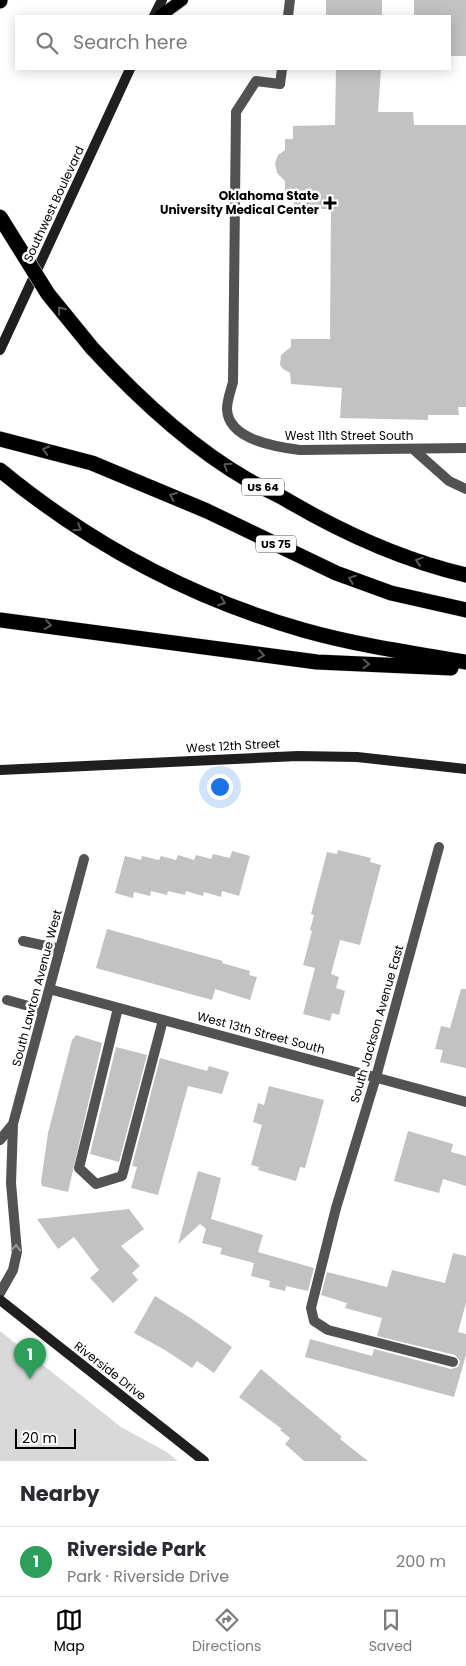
<!DOCTYPE html>
<meta charset="utf-8">
<style>
:root{--surface:#fff;--page:#f2f2f3;--text:#2b2b33;--muted:#7c7c81;--line:#e1e1e2;--accent:#000}
body{margin:0;font-family:Poppins,sans-serif;background:var(--page);color:var(--text)}
.scale{position:absolute;left:15px;bottom:12px;width:61px;box-sizing:border-box;padding-left:5px;border:2px solid #000;border-top:0;font-size:14px;line-height:18px;white-space:nowrap;color:#000;-webkit-text-stroke:4px #fff;paint-order:stroke}
.you{position:absolute;left:219px;top:786px;width:18px;height:18px;margin:-12px;border:4px solid #fff;border-radius:50%;background:#1a73e8;box-shadow:0 0 0 8px #1a73e833}
.badge{display:grid;place-items:center;width:32px;height:32px;border-radius:50%;background:var(--accent);color:#fff;font-size:16px;font-weight:700}
.pin{position:absolute;translate:-50% -41px;filter:drop-shadow(0 1px 2px #0008)}
.pin::after{content:'';position:absolute;top:26px;width:18px;height:15px;background:inherit;clip-path:polygon(0 0,100% 0,50% 100%)}
.list{margin:0;padding:0;list-style:none}
h2{display:flex;justify-content:space-between;align-items:center;height:65px;margin:0;padding:0 20px;font-size:21px}
h2 small{font-size:16px;font-weight:400;color:var(--muted)}
.list li{display:grid;grid-template-columns:32px 1fr auto;gap:15px;align-items:center;box-sizing:border-box;height:70px;padding:0 20px;border-top:1px solid var(--line)}
.list b{display:block;font-size:19px;white-space:nowrap}
.list p{margin:0;font-size:16px;white-space:nowrap;color:var(--muted)}
.list em{font-size:16px;font-style:normal;color:var(--muted)}
.icon{flex:none;width:28px;height:28px;fill:none;stroke:currentColor;stroke-width:2;stroke-linecap:round;stroke-linejoin:round}
.map{position:relative;flex:none;width:466px;height:1461px;overflow:hidden}
.search{position:absolute;background:var(--surface);box-shadow:0 2px 12px #0003;left:15px;right:15px;top:15px;height:55px;display:flex;align-items:center;gap:12px;box-sizing:border-box;padding:0 18px;border-radius:0px;color:var(--muted);font-size:19px}
.sheet{height:135px;background:var(--surface)}
nav{display:flex;justify-content:space-around;align-items:center;box-sizing:border-box;height:70px;border-top:1px solid var(--line);background:var(--surface);font-size:14px;color:var(--muted)}
nav a{display:grid;justify-items:center;gap:2px}
nav .on{color:var(--accent)}
.map>svg:first-child{display:block}
</style>
<div class="map">
<svg width="466" height="1461" viewBox="0 0 466 1461">
<rect width="100%" height="100%" fill="#fff"/>
<path fill="#d9d9d9" d="M0,1331L121,1427L165,1451L178,1461H0Z"/>
<path fill="#c2c2c2" d="M326,0H382V16H326Z
M414,0H466V56H450V16H414Z
M336,69H381L378,112H413L414,125H466V407H458L459,415H428V420L340,418L342,388L291,384L290,373L283,369L280,365L281,355L291,347V339H330L331,209H314V205H294V191L285,192V181L277,173L275,163L278,155L285,150V139H293V126L335,125Z
M338,850L371,858L370,862L381,865L360,945L340,940L331,974L339,977L336,988L345,991L339,1015L332,1013L330,1021L303,1014L315,968L303,965L312,931L310,930L314,915L311,914L327,852L337,854Z
M232,851L250,856L239,896L222,891L221,897L204,892L203,896L186,891L185,895L168,891L167,895L151,891L150,896L134,892L133,898L115,893L125,856L141,860L142,856L159,860L161,856L176,860L178,855L194,860L196,855L211,859L213,854L230,858Z
M107,929L223,961L222,963L250,971L249,975L257,977L250,1000L215,989L212,1000L96,968Z
M461,989H466V1068L440,1062L443,1050L435,1049L441,1026L450,1028Z
M76,1035L102,1043L68,1192L42,1186L41,1182L48,1133L72,1040Z
M116,1047L147,1055L119,1162L90,1154Z
M160,1058L207,1071L209,1066L229,1072L222,1094L188,1086L158,1195L131,1188L137,1167L132,1166Z
M269,1086L324,1100L305,1168L300,1167L296,1181L258,1170L259,1167L251,1165L262,1125L253,1122L258,1103L264,1105Z
M408,1131L453,1144L451,1152L466,1156V1186L443,1179L439,1193L394,1181Z
M198,1171L221,1178L211,1219L263,1235L258,1252L314,1268L308,1291L286,1286L285,1291L269,1287L270,1281L251,1276L254,1263L220,1254L222,1248L202,1243L206,1229L200,1224L178,1244Z
M129,1209L144,1229L121,1246L140,1266L132,1273L138,1280L113,1303L90,1278L99,1270L74,1237L58,1249L37,1219Z
M453,1253L466,1256V1303L458,1332L466,1334V1355L454,1397L305,1357L310,1339L372,1356L374,1349L451,1369L458,1367L460,1361L455,1355L377,1336L382,1318L345,1308L347,1303L321,1295L327,1272L387,1287L392,1270L445,1283Z
M155,1296L192,1319L232,1347L214,1373L197,1361L192,1368L165,1350L134,1333Z
M261,1369L342,1437L340,1439L368,1461H304L285,1444L290,1438L280,1430L282,1429L239,1397Z"/>
<g fill="none" stroke-linecap="round" stroke-linejoin="round">
<g stroke="#dbdbdb" stroke-width="14">
<path id="primary" d="M160,16L182,0"/>
</g>
<g stroke="#dbdbdb" stroke-width="16">
<path id="highway" d="M0,1V0
M92,348C138,398 189,446 248,480C260,487 273,492 285,499C341,532 402,560 466,575
M0,439L92,463L207,511L336,573L391,593L466,610
M0,470C90,544 191,598 303,630C356,645 411,653 466,662
M0,620L317,662L451,668"/>
</g>
<path stroke="#525252" stroke-width="10" d="M288,16L290,0
M280,84L282,69
M413,449L449,481L466,489
M23,941L60,949
M7,1000L43,1010
M118,1008L79,1168L96,1184L122,1176L163,1020
M336,1208L311,1308L314,1321L328,1330L453,1362"/>
<path stroke="#525252" stroke-width="10" d="M280,84L256,81L236,112L233,382C231,390 227,400 227,409C228,440 277,447 300,450L466,448
M49,989L466,1102
M0,1140L13,1124
M336,1208L376,1077L439,847
M0,1293L13,1270L17,1252L11,1183L13,1124L84,859"/>
<path stroke="#1f1f1f" stroke-width="10" d="M154,16L162,0
M0,350L130,69
M0,770L298,756L357,757L466,769
M0,1300L204,1461"/>
<use href="#primary" stroke="#000" stroke-width="12"/>
<use href="#highway" stroke="#000" stroke-width="15"/>
<g stroke="#dbdbdb" stroke-width="16" stroke-linecap="butt">
<path id="highway-bridge" d="M0,217L48,294L92,348"/>
</g>
<use href="#highway-bridge" stroke="#000" stroke-width="15"/>
</g>
<defs><path id="oneway-chevron" d="M-2-3.5L2.5 0L-2 3.5" fill="none" stroke-width="1.6" stroke-linecap="round" stroke-linejoin="round" transform="scale(1.25)"/></defs>
<g stroke="#595959">
<use href="#oneway-chevron" transform="translate(61 310) rotate(-129)"/>
<use href="#oneway-chevron" transform="translate(46 450) rotate(-165)"/>
<use href="#oneway-chevron" transform="translate(227 466) rotate(-146)"/>
<use href="#oneway-chevron" transform="translate(173 496) rotate(-156)"/>
<use href="#oneway-chevron" transform="translate(78 528) rotate(33)"/>
<use href="#oneway-chevron" transform="translate(419 561) rotate(-162)"/>
<use href="#oneway-chevron" transform="translate(352 579) rotate(-159)"/>
<use href="#oneway-chevron" transform="translate(222 602) rotate(20)"/>
<use href="#oneway-chevron" transform="translate(48 625) rotate(8)"/>
<use href="#oneway-chevron" transform="translate(261 655) rotate(8)"/>
<use href="#oneway-chevron" transform="translate(366 664) rotate(2)"/>
</g>
<use stroke="#979797" href="#oneway-chevron" transform="translate(16 1248) rotate(-88)"/>
<path fill="#000" stroke="#fff" stroke-width="2" d="M327.5 195.5h5v5h5v5h-5v5h-5v-5h-5v-5h5z"/>
<g text-anchor="middle" stroke-width="5" stroke-linejoin="round" paint-order="stroke">
<g fill="#fff" stroke="#4c4c4c" stroke-width="1">
<rect x="242" y="478.5" width="42" height="17" rx="4"/>
<rect x="256" y="535.5" width="40" height="17" rx="4"/>
</g>
<g font-size="11" font-weight="bold" fill="#000">
<text x="263" y="491">US 64</text>
<text x="276" y="548">US 75</text>
</g>
<g font-size="12" font-weight="bold" fill="#000" stroke="#fff" text-anchor="end">
<text x="319" y="200">Oklahoma State<tspan x="319" dy="14">University Medical Center</tspan></text>
</g>
<g font-size="12" fill="#000" stroke="#fff">
<text transform="translate(54 204) rotate(-65)" y="4">Southwest Boulevard</text>
<text x="349" y="440">West 11th Street South</text>
<text transform="translate(233 746) rotate(-3)" y="4">West 12th Street</text>
<text transform="translate(37 988) rotate(-75)" y="4">South Lawton Avenue West</text>
<text transform="translate(377 1024) rotate(-74)" y="4">South Jackson Avenue East</text>
<text transform="translate(261 1033) rotate(15)" y="4">West 13th Street South</text>
<text transform="translate(110 1371) rotate(38)" y="4">Riverside Drive</text>
</g>
</g>
</svg>
<div class="scale">20 m</div>
<div class="you"></div>
<div class="pin badge" style="left:30px;top:1379px;background:#2e9e5b">1</div>
<div class="search"><svg class="icon" aria-label="search" viewBox="0 0 24 24"><circle cx="10" cy="10" r="6"/><path d="M15 15l6 6"/></svg>Search here</div>
</div>
<section class="sheet">
<h2>Nearby<small></small></h2>
<ul class="list">
<li><span class="badge" style="background:#2e9e5b">1</span><div><b>Riverside Park</b><p>Park · Riverside Drive</p></div><em>200 m</em></li>
</ul>
</section>
<nav>
<a class="on"><svg class="icon" aria-label="map" viewBox="0 0 24 24"><path d="M3 6l6-2 6 2 6-2v14l-6 2-6-2-6 2zM9 4v14M15 6v14"/></svg>Map</a>
<a><svg class="icon" aria-label="directions" viewBox="0 0 24 24"><path d="M12 3l9 9-9 9-9-9zM9 14v-3h6M13 9l2 2-2 2"/></svg>Directions</a>
<a><svg class="icon" aria-label="saved" viewBox="0 0 24 24"><path d="M7 4h10v16l-5-4-5 4z"/></svg>Saved</a>
</nav>
